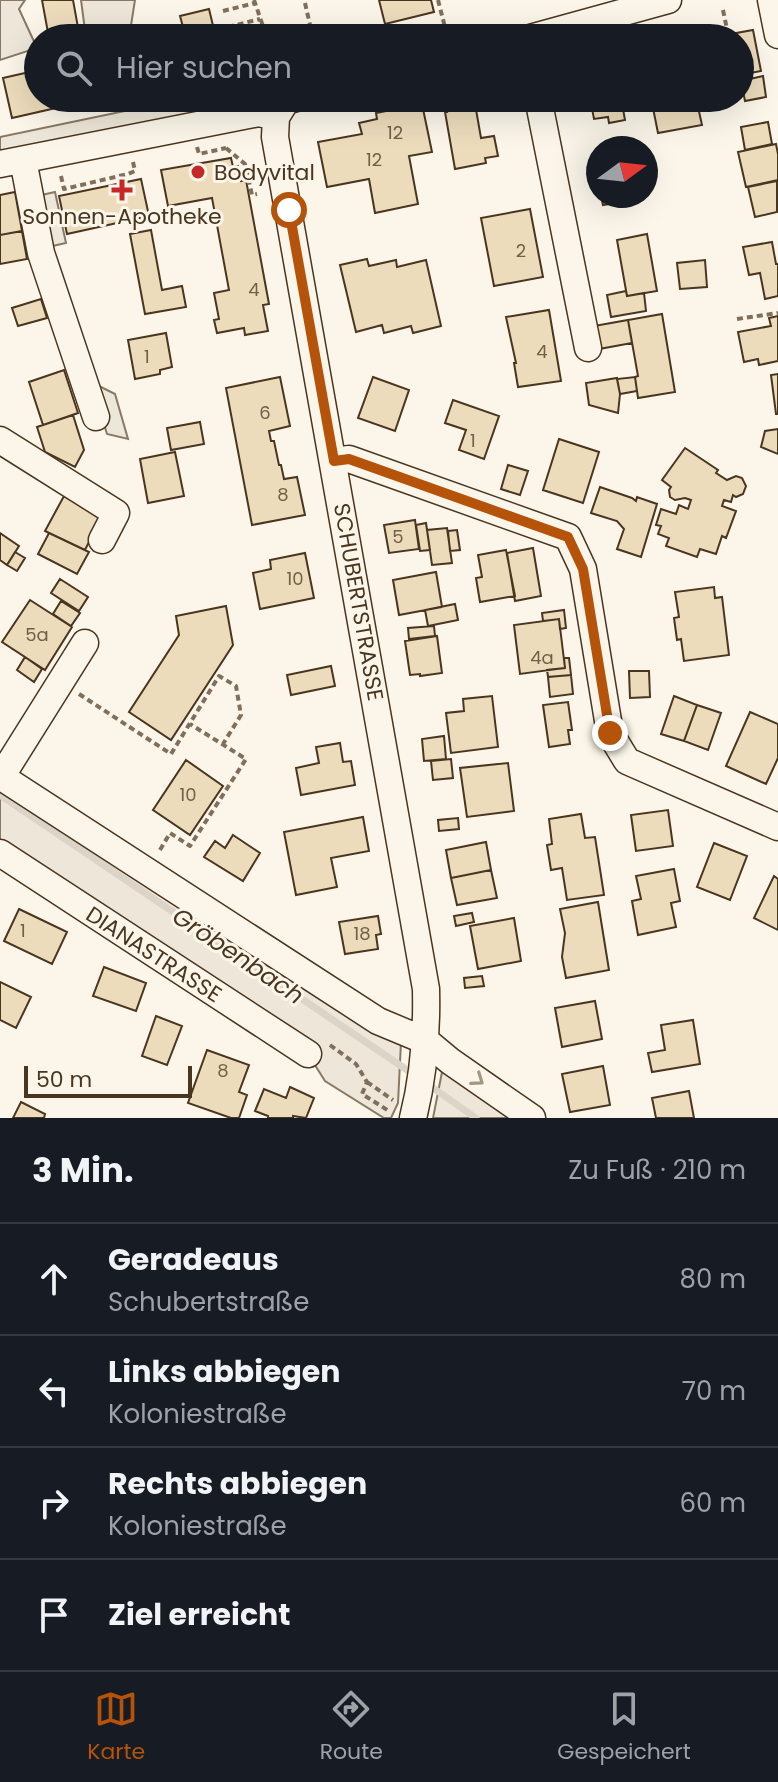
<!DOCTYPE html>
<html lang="de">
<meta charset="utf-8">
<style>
:root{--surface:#171b24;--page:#242831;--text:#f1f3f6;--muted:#9ea1a6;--line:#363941;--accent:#b45309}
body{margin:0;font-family:Poppins,sans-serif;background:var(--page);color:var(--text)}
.compass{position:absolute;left:586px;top:136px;width:72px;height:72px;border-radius:50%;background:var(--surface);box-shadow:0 8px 32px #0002;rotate:75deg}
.scale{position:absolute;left:24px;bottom:20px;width:168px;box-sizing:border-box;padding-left:8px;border:4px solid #4a3520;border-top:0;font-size:22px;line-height:28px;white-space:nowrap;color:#4a3520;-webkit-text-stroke:6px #fbf6e9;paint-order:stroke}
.stop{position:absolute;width:24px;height:24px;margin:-18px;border:6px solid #b45309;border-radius:50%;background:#fff}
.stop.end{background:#b45309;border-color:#fff;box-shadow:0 2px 8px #0008}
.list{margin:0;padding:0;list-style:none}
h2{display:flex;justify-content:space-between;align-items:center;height:104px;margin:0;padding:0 32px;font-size:34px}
h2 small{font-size:26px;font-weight:400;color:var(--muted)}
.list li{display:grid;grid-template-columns:52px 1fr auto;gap:24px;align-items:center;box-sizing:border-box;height:112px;padding:0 32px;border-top:2px solid var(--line)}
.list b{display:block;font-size:30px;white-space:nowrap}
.list p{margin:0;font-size:26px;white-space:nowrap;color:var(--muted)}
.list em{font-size:26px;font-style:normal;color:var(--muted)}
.icon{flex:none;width:44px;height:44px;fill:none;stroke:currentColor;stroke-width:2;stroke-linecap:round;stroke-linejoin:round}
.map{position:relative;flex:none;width:778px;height:1118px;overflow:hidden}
.search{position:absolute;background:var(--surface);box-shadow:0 8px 32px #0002;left:24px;right:24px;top:24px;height:88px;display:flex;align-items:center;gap:20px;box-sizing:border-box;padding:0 28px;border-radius:44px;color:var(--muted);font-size:30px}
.sheet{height:552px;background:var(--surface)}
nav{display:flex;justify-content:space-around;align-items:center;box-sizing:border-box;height:112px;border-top:2px solid var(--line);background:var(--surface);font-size:22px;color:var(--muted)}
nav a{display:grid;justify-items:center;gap:4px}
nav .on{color:var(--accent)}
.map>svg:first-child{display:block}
</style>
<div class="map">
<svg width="778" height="1118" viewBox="0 0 778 1118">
<rect width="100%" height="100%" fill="#fbf6e9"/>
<path fill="#ede6d9" stroke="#887966" stroke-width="2" d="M0,0H25L19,9L37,48L0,60Z
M81,0H135L129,38H86Z
M0,782L401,1042L398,1103L391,1118H384L325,1081L308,1054L0,842Z
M443,1067L518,1118H433Z"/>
<path fill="#ede7d9" stroke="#887966" stroke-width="2" d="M187,98H254L257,108L0,159V137Z
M55,192L66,243L48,247L37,196Z
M91,382L115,394L128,439L107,434Z"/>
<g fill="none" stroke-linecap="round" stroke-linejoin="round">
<path stroke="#dcd4c6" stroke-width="7" d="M0,795L416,1076
M426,1083L476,1118"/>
</g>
<path fill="#ecdcbc" stroke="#4a3520" stroke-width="2" d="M42,0H73L79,33L49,38Z
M379,0H431L434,12L385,24Z
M209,9L216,38H186L180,16Z
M753,30L761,71L740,75V38H709Z
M38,70V98H90L91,100L12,118L3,78Z
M763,76L766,97L745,101L741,81Z
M456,98H474L481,138L494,136L498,156L485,158L486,163L455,169L445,112H447L445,100Z
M590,98H621L625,120L609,123L608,117L594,119Z
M634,98H696L702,125L658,133L651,98L635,102Z
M422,104L432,152L409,156L418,204L375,213L369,179L327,187L318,142L362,134L359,123L377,119L376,113Z
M768,122L772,144L745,150L741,127Z
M776,144L778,154V180L746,187L738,152Z
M231,158L233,167L238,166L241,181L246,180L269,304L263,305L268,331L245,335L244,328L217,333L214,320L219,319L214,293L229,290L212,198L168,206L161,170Z
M141,179L149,216L67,234L59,196Z
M777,181V212L755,217L748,187Z
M15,192L22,231L0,235V195Z
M601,196H639V199L603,205Z
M530,209L543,277L494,286L481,218Z
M151,230L162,290L182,286L186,307L145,314L130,234Z
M22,231L27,259L0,264V235Z
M647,234L657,291L627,296L617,240Z
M772,242L776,264H778V296L765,299L760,273L749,275L743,247Z
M367,259L369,266L396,260L397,267L426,260L441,326L413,333L411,326L384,333L382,325L356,332L340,265Z
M705,260L707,287L680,289L677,263Z
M626,291L627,296L644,293L646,311L611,317L607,295Z
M41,299L47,318L18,326L12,308Z
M549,310L561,381L518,387L514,363H516L506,317Z
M662,314L675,392L638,398L635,377L638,376L628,320Z
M778,316V361L759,365L758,359L744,362L738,332L771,326L769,318Z
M628,320L632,343L599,349L594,326Z
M166,333L172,367L160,370V374L135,379L128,340Z
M64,370L78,413L43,425L29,382Z
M778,374V414H776L771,375Z
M280,377L290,426L269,431L271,441H274L279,465H281L284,479L297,477L305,515L252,525L226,388Z
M373,377L409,390L395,431L358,418Z
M635,377L637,391L620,394L617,379Z
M617,378L620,394L618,413L589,405L586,383Z
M453,400L499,416L484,459L459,450L466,430L445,423Z
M73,415L84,450L75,467L45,452L37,427Z
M200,422L204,444L171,450L167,428Z
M778,429V454L761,447L765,431Z
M559,439L599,452L583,503L543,490Z
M685,448L718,470L716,473L727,480L736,476L742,478L746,486L743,494L736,497L733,495L731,502L724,500L722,506L736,511L726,538L722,536L716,554L700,549L697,557L666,546L669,538L658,534L661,526L656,525L661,509L676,514L679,505L688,509L691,500L685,498L675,500L670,497L669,490L671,487L662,480Z
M175,452L184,496L148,503L140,459Z
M508,465L528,471L520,495L501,489Z
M600,487L632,498L636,501L637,497L657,504L641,557L617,549L624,529L617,521L591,513Z
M64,496L77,503L104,512L85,550L45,531Z
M415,520L419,549L389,553L384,525Z
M426,523L430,550L420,551L416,525Z
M447,528L452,563L432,565L427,530Z
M457,530L460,550L450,551L448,531Z
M0,533L19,546L7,565L0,560Z
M49,533L89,552L77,574L38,554Z
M533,548L541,596L515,601L507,553Z
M506,550L515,596L480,602L476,578L482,577L478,555Z
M15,552L25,558L17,571L7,565Z
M305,553L314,598L260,609L253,573L271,569L270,560Z
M436,572L442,607L399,615L393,580Z
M60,579L88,597L79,611L51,593Z
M714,587L715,598L722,597L729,655L684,661L681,639L677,640L674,618L679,617L675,592Z
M30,600L72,627L45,670L2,642Z
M61,601L80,613L71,626L53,614Z
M455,604L458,620L428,626L425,610Z
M226,606L233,645L171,740L129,712L179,635L176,616Z
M564,610L566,628L560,629L559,619L543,621L542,613Z
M559,619L565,668L520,674L514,625Z
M434,626L435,636L409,639L408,628Z
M437,636L442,673L420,676V674L410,675L405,641Z
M25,657L42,669L34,682L17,670Z
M564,658H569L571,675L548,677L547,670L565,668Z
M331,666L335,686L291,695L287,675Z
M629,671H649L650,697L630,698Z
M571,675L573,694L550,697L548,677Z
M492,696L498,747L451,753L446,713L464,711L463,699Z
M674,696L697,705L684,741L661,734Z
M568,702L572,730H568L570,744L549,747L543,705Z
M697,705L721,713L708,750L684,741Z
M750,712L778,724V758L766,784L726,766Z
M444,736L446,759L424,761L422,739Z
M340,743L343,762L351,761L355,785L301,795L296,768L319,763L316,747Z
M451,759L453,778L433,780L431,761Z
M186,760L223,786L190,835L153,810Z
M508,763L514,811L467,817L460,768Z
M668,810L673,846L636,851L631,815Z
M581,814L585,838L595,837L604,895L567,900L562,868L551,870L547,845L552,844L549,819Z
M363,817L369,851L331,858L337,887L296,895L284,832Z
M458,818L459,829L439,831L438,820Z
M233,835L260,853L243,881L204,857L215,841L225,848Z
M486,842L491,870L451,878L446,850Z
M714,843L747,856L730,900L697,887Z
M674,869L680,901L671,903L676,927L638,935L632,901L641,899L636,876Z
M491,870L497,898L457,905L451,878Z
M774,876L778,879V930L754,918Z
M598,902L609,970L566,978L562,957L565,933L560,909Z
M19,909L67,932L52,964L4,941Z
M472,913L474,922L456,926L454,916Z
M378,916L381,934L376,935L378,949L345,954L339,922Z
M514,918L521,961L478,969L470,926Z
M104,967L146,983L136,1011L93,996Z
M482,976L484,986L465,988L464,978Z
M0,982L31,997L16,1028L0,1020Z
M595,1001L602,1039L562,1047L555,1008Z
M156,1016L182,1026L167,1065L142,1056Z
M693,1020L700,1064L652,1072L648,1053L665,1050L661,1025Z
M207,1050L249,1065L239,1092L247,1095L239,1118H231L188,1103Z
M603,1066L610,1105L570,1112L562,1074Z
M290,1087L314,1098L306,1118L293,1116V1118H268V1116L255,1111L264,1089L286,1098Z
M689,1091L694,1118H656L652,1098Z
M21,1102L45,1114L44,1118H13Z"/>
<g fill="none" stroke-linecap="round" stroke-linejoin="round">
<g stroke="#4a3520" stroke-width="29">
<path id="minor" d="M771,0L778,35
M530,38L668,0
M538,98L588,348
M276,117L275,137L426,989C427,1033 424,1075 413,1118
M276,117L286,101L296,98
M23,160L41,253L96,417
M0,164L259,113L276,117
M0,440L116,513L102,540
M334,461L349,459L568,537L583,569L610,733L627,761L778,827
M0,776L378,1021L426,1041L450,1061L532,1118
M1,777L85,643
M0,853L308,1054"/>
</g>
<path stroke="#7f6f5c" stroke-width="4" stroke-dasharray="6 4" stroke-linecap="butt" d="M254,0L267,38
M438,0L447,35
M305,3L313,38
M723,10L728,34
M223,11L255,3
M228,27L260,19
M258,38L267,36
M197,147L199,154L226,148
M226,148L245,164L252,195L257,194
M61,176L64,189L128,174L135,171L133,162
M737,319L778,313
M79,694L171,754L219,676L236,686L241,715L223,744
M160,850L170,833L190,846L246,759L190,724
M330,1045L356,1064L367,1082L362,1094L389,1111
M367,1082L393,1100"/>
<use href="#minor" stroke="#fbf6e9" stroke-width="26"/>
</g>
<defs><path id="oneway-chevron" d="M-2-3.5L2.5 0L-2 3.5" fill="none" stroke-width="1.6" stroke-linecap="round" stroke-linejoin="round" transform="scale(2)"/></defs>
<use stroke="#a29684" href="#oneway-chevron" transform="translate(478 1080) rotate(35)"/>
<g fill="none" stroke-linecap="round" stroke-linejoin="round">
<path stroke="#b45309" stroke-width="10" d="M289,210L334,461L349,459L568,537L583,569L610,733"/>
</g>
<g fill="#c62828" stroke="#fbf6e9" stroke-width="3">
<circle cx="198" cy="172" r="8"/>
<path d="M118 178h8v8h8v8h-8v8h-8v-8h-8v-8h8z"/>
</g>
<g text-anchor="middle" stroke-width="6" stroke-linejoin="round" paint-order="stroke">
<g font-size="18" fill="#725f47">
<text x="395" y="139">12</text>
<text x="374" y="166">12</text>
<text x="521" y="257">2</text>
<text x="254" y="296">4</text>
<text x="542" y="358">4</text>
<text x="147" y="363">1</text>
<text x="265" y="419">6</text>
<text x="473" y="447">1</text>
<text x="283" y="501">8</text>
<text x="398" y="543">5</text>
<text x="295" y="585">10</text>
<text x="37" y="641">5a</text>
<text x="542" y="664">4a</text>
<text x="188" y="801">10</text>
<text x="23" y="937">1</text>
<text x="362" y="940">18</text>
<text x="223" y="1077">8</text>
</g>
<g font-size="22" fill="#4a3520" stroke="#fbf6e9" text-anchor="start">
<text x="214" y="180">Bodyvital</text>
<text x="122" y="224" text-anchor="middle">Sonnen-Apotheke</text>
</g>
<g font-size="22" fill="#4a3520" stroke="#fbf6e9">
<text transform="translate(359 602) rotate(80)" y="8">SCHUBERTSTRASSE</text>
<text transform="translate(154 954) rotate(33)" y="8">DIANASTRASSE</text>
</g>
<g font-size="24" font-style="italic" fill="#4a3520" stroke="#fbf6e9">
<text transform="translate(238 956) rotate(34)" y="8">Gröbenbach</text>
</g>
</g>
</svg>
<svg class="compass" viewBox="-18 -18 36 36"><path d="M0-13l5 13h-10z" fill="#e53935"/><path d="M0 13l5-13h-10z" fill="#9ea1a6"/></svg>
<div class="scale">50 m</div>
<div class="stop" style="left:289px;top:210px"></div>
<div class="stop end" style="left:610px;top:733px"></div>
<div class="search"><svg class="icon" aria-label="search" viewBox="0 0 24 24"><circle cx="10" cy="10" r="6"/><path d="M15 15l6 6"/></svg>Hier suchen</div>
</div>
<section class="sheet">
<h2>3 Min.<small>Zu Fuß · 210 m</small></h2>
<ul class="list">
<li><svg class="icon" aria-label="ahead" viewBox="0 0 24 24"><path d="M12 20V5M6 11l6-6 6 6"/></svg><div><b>Geradeaus</b><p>Schubertstraße</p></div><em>80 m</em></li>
<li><svg class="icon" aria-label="left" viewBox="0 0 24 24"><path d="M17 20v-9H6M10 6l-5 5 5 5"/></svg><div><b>Links abbiegen</b><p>Koloniestraße</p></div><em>70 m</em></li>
<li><svg class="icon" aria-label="right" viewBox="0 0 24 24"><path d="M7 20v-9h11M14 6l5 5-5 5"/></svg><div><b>Rechts abbiegen</b><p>Koloniestraße</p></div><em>60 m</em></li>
<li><svg class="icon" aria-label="arrive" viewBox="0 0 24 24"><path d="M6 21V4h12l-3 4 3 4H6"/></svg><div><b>Ziel erreicht</b></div></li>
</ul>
</section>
<nav>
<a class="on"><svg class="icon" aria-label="map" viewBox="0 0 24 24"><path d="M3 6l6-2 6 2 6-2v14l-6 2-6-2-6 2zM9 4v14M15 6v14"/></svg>Karte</a>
<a><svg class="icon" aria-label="directions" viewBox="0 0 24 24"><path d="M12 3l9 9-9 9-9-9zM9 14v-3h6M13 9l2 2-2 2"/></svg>Route</a>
<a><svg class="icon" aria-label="saved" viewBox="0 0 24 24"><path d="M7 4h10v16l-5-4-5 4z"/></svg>Gespeichert</a>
</nav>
